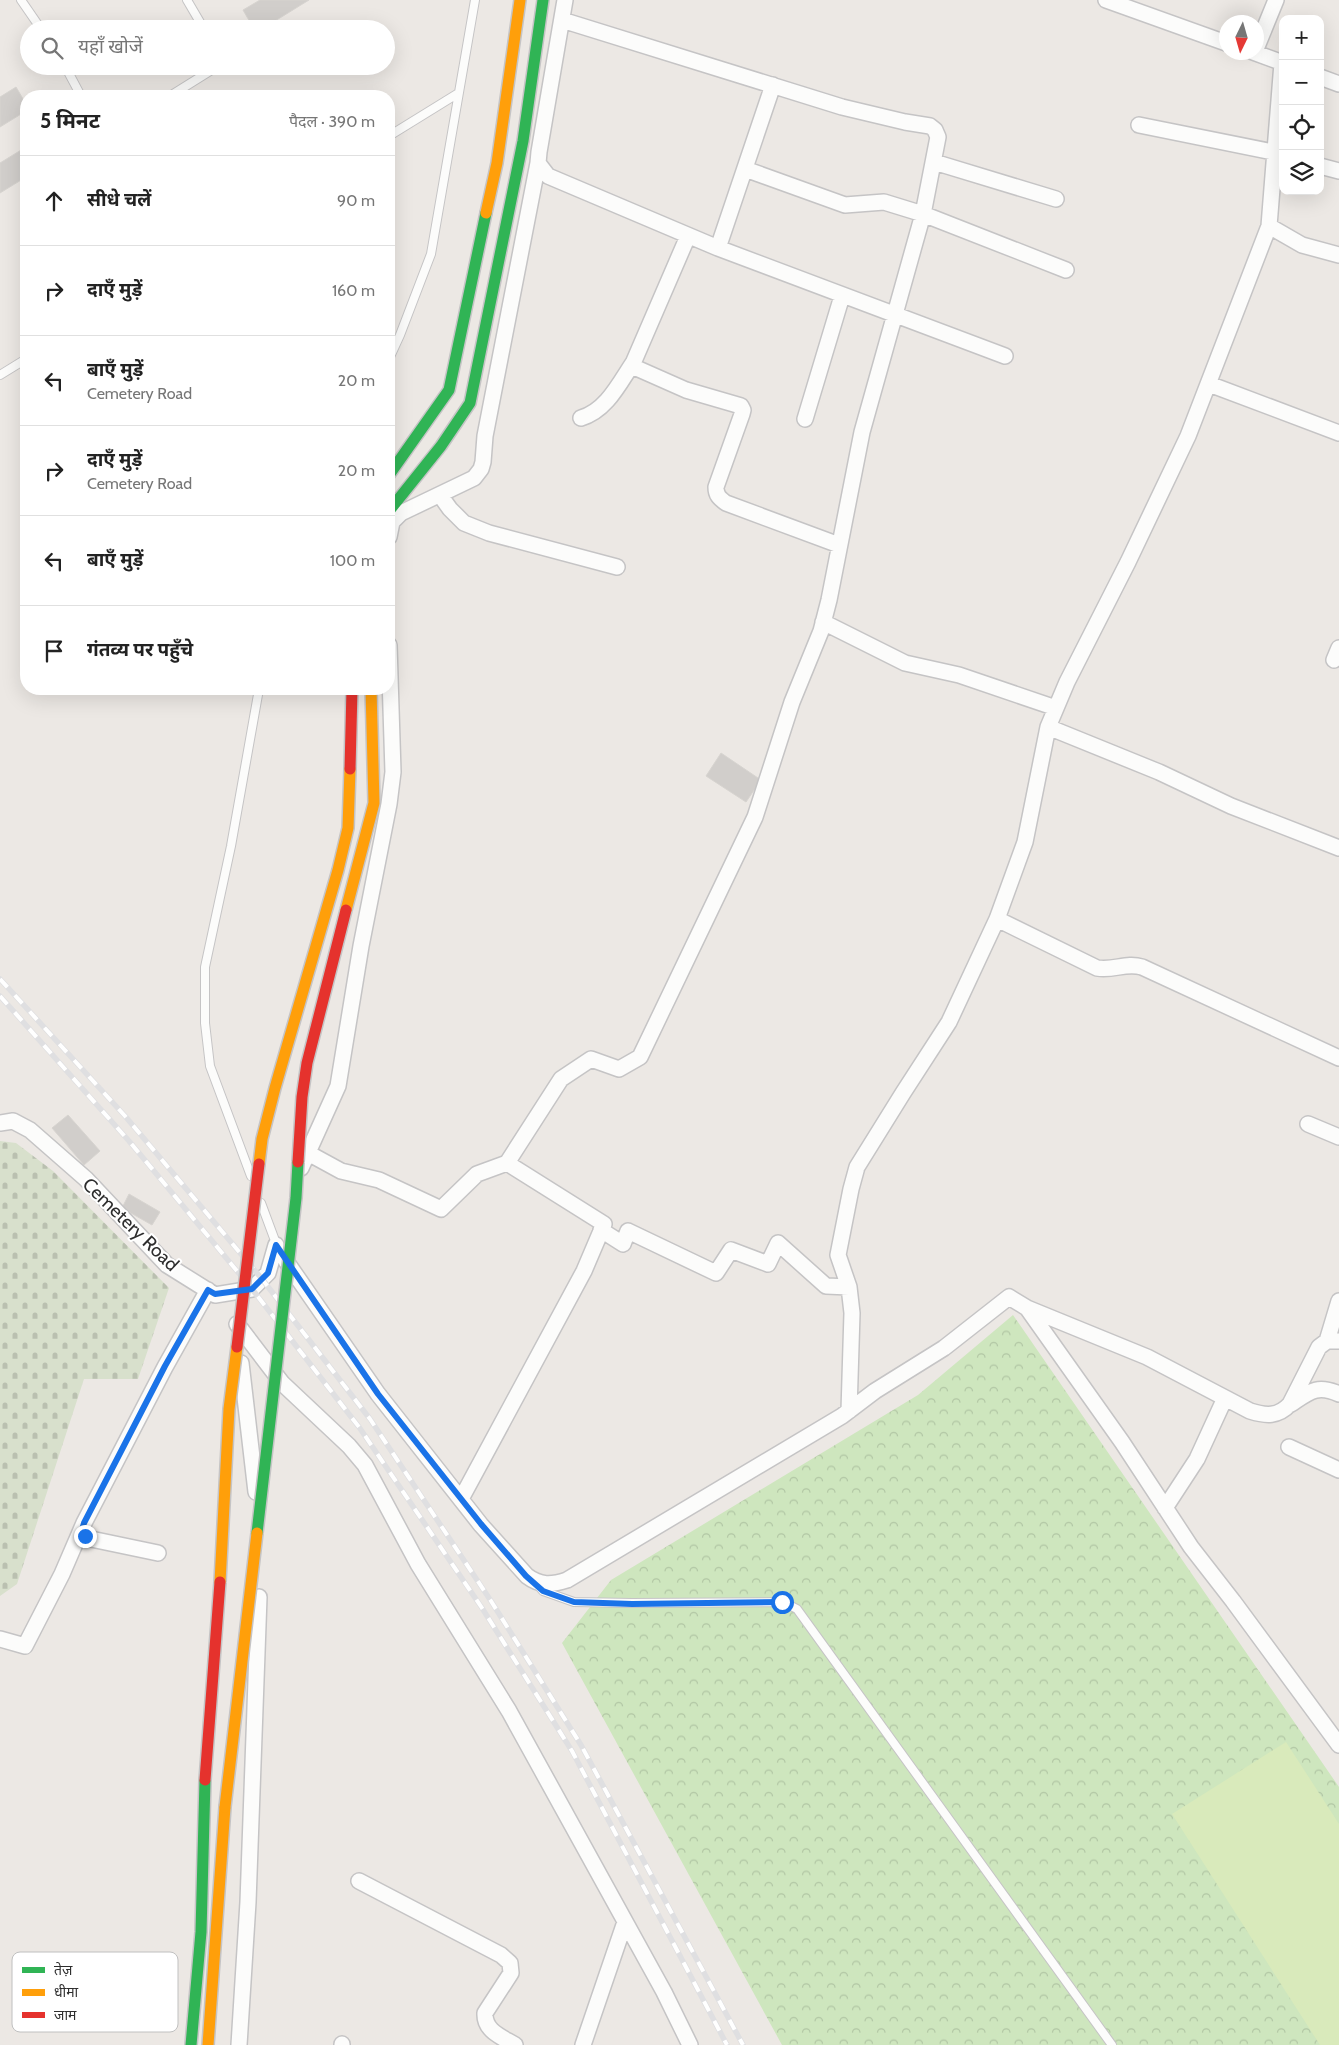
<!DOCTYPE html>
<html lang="hi">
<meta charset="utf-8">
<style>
:root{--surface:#fff;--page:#f6f6f6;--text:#222;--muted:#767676;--line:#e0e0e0}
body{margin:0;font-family:Cabin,"Noto Sans Devanagari",sans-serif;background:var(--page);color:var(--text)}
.controls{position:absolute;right:15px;top:15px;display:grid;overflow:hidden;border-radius:10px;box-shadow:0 5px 20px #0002}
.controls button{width:45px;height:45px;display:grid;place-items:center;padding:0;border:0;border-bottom:1px solid var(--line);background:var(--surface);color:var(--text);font:25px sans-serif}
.compass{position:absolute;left:1219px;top:15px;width:45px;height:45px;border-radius:50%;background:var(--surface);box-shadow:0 5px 20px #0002;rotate:185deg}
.stop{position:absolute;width:15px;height:15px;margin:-11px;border:4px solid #1a73e8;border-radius:50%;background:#fff}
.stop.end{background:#1a73e8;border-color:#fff;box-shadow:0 1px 5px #0008}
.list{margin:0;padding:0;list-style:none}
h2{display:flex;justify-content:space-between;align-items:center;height:65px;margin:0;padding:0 20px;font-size:21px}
h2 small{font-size:16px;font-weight:400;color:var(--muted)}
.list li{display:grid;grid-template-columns:32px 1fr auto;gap:15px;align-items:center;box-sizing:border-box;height:90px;padding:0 20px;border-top:1px solid var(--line)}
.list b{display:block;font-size:19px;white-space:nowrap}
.list p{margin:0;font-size:16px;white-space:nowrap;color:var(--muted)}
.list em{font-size:16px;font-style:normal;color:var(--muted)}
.icon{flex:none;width:28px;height:28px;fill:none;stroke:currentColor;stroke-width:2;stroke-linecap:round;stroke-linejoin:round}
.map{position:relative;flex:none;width:1339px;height:2045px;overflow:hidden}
.search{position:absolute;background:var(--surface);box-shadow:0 5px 20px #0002;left:20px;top:20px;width:375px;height:55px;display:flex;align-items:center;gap:12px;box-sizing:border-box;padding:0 18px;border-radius:28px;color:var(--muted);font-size:19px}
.panel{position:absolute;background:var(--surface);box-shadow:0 5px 20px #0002;left:20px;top:90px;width:375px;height:605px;border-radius:20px}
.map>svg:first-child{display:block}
</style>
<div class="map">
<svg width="1339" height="2045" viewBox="0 0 1339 2045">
<defs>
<pattern id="cemetery-stones" width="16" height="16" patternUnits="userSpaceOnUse" patternTransform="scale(1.25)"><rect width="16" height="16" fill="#d8e0cc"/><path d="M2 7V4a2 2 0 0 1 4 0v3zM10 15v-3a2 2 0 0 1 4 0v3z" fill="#bac0b0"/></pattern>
<pattern id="park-crowns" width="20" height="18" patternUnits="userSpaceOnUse" patternTransform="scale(1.25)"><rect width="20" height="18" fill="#cee6be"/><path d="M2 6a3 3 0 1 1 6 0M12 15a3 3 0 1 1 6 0" fill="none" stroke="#b1c6a4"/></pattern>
</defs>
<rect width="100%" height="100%" fill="#ece8e4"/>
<path fill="url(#cemetery-stones)" d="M0,1141L16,1143L53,1171L169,1288L138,1379H84L17,1584L0,1596Z"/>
<path fill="url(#park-crowns)" d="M1013,1315L1339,1787V2045H782L562,1643L611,1580L918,1395Z"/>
<path fill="#d9eabb" d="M1286,1742L1339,1824V2045H1320L1172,1814Z"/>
<path fill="#d1cecb" stroke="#d7d4d0" d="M260,0H309L262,29H254L243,10Z
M16,87L26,104V111L0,127V97Z
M26,147V177L0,193V163Z
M721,753L761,780L746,802L706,776Z
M68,1115L100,1151L84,1165L52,1128Z
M129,1194L160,1212L152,1225L122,1208Z"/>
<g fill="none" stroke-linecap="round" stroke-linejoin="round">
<g stroke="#c5c4c5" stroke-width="10">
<path id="lane" d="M21,0L41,29
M187,0L204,29
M65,66L81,96
M170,96L218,66
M389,136L457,94
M389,359L400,335L431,254L475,0
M0,375L26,359
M251,1176L210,1066L205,1023V967L231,846L259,689
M261,1203L277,1246
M536,1583L543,1591L574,1602L632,1603L783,1602L797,1609L1112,2045"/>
</g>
<g stroke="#c5c4c5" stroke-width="18">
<path id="street" d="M565,0L539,152L538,163L548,176L718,248L1005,356
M1106,0L1226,43
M1256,49L1276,0
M1253,52L1283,63
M1282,63L1269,226L1302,245L1339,255
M1320,77L1339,84
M1139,125L1283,154
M934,162L1056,199
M1320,166L1339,171
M745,169L845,205L884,202L923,214L1066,270
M688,236L634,361V367L686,390L741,406L743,410L742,414L716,487C716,495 719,498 726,503L839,545
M718,248L773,85
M1209,384L1339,433
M581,418C606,411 619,384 633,363
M805,419L842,296
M440,495L450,509L464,523L489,533L617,567
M389,537L392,522L401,513L474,478L481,469L483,462L485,436L538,163
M823,622L905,663L959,675L1056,708
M1334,660L1339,648
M1048,727L1159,772L1231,806L1339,848
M997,919L1097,968C1114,971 1126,962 1142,967L1339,1058
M0,1123L13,1121L30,1130L86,1179L167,1265L215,1295L252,1289L268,1273L276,1245
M1308,1124L1339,1137
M308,1153L341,1171L379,1180L441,1209L477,1174L507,1163L561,1079L591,1059L619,1069L640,1057L755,817L792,702L821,631L829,600L862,432L923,214L938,137L935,130L930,126L905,122L842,107L562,20
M301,1168L338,1086L361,946L389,804L393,772L389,645
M601,1230L623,1244L628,1231L716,1273L731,1250L768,1264L778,1243L826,1286L849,1287
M286,1261L378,1394L481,1525L527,1576C540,1586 552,1585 567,1580L842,1416L875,1391L944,1348L1009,1297L1027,1308L1122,1442L1191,1547L1233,1601L1339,1745
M1027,1308L1147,1357L1250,1411C1266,1416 1278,1417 1290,1404L1319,1347L1327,1341H1339
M237,1324L282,1383L349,1446L365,1465L418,1564L509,1711L664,1992L690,2045
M1327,1341L1339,1301
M241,1363L256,1492
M1291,1404C1309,1392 1317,1384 1339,1394
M849,1411L852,1313L849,1287L838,1255L851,1189L857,1167L903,1093L949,1022L997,919L1025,842L1048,727L1067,682L1128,562L1188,436L1269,226
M1289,1447L1339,1470
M461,1499L584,1271L604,1224L507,1163
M1165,1508L1197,1459L1225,1398
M82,1530L85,1536L91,1539L158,1553
M0,1639L25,1646L62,1574L84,1523L165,1367L208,1290
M359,1881L501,1955L510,1963L511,1973L485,2013C484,2031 502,2037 515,2045
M239,2045L248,1902L259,1597
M342,2045V2044
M583,2045L625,1922"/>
</g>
<g stroke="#c5c4c5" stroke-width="14">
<path id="fast" d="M389,475L449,390L486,213
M389,511L441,446L470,403L523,141L543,0
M191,2045L201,1932L205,1780"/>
</g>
<g stroke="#c5c4c5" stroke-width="14">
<path id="slow" d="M486,213L497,163L520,0
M259,1164L262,1139L275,1088L338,870L348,828L350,769
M208,2045L225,1807"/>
</g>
<g stroke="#c5c4c5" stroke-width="14">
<path id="jam" d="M350,769L352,689"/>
</g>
<use href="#lane" stroke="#fcfcfb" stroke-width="8"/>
<use href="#street" stroke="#fcfcfb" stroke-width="15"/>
<use href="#fast" stroke="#30b455" stroke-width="11"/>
<use href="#slow" stroke="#ff9f0a" stroke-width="11"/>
<use href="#jam" stroke="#e5322d" stroke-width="11"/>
<g stroke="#dfdfe1" stroke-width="5.5">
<path id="rail" d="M0,979L125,1116L262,1279L370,1419L491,1601L581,1745L743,2045
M0,996L129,1141L252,1289L359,1427L482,1608L572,1751L727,2045"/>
</g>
<use href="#rail" stroke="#fff" stroke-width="4" stroke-dasharray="11" stroke-linecap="butt"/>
<g stroke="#c5c4c5" stroke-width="14" stroke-linecap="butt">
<path id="fast-bridge" d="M257,1533L296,1198L298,1162"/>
</g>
<g stroke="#c5c4c5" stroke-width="14" stroke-linecap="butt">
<path id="slow-bridge" d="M346,910L374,803L371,689
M220,1582L229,1409L237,1347
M225,1807L257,1533"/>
</g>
<g stroke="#c5c4c5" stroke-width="14" stroke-linecap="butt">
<path id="jam-bridge" d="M298,1162L302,1097L307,1063L346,910
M237,1347L259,1164
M205,1780L220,1582"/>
</g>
<use href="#fast-bridge" stroke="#30b455" stroke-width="11"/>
<use href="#slow-bridge" stroke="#ff9f0a" stroke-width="11"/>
<use href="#jam-bridge" stroke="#e5322d" stroke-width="11"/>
</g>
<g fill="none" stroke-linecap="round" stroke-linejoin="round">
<path stroke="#1a73e8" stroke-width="6" d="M85,1536L82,1530L84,1523L165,1366L208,1290L215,1294L252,1289L268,1273L276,1245L378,1394L481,1524L526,1576L543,1591L574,1602L632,1604L782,1602"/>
</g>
<g text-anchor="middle" stroke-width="4" stroke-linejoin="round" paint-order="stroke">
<g font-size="19" fill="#2e2e2e" stroke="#fff">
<text transform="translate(131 1224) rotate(44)" y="7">Cemetery Road</text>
</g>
</g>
<rect x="12" y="1952" width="166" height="80" rx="8" fill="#fff" stroke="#c0c0c0" stroke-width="1"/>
<rect x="22" y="1967" width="23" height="6" fill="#30b455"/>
<rect x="22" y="1989" width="23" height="7" fill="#ff9f0a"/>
<rect x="22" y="2012" width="23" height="6" fill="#e5322d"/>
<g font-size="14" fill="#2e2e2e">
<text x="54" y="1975">तेज़</text>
<text x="54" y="1997">धीमा</text>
<text x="54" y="2020">जाम</text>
</g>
</svg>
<div class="controls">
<button>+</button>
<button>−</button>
<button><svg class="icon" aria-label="locate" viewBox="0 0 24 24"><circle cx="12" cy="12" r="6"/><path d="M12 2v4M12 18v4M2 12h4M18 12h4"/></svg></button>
<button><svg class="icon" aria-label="layers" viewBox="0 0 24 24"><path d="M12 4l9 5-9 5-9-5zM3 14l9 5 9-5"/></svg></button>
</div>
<svg class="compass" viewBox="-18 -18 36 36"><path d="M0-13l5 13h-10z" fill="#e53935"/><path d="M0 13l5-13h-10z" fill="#767676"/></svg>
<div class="stop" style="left:782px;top:1602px"></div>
<div class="stop end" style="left:85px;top:1536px"></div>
<div class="search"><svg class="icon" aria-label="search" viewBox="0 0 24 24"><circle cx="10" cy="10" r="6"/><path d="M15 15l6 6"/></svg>यहाँ खोजें</div>
<section class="panel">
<h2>5 मिनट<small>पैदल · 390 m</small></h2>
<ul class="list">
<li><svg class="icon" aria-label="ahead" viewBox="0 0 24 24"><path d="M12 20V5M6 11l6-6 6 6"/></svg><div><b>सीधे चलें</b></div><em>90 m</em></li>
<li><svg class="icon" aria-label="right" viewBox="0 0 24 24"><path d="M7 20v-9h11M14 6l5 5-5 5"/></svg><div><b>दाएँ मुड़ें</b></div><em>160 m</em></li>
<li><svg class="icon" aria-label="left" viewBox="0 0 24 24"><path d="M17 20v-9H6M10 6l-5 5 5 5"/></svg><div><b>बाएँ मुड़ें</b><p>Cemetery Road</p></div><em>20 m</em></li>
<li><svg class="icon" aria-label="right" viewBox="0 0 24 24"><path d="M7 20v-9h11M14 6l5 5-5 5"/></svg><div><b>दाएँ मुड़ें</b><p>Cemetery Road</p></div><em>20 m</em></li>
<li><svg class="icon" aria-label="left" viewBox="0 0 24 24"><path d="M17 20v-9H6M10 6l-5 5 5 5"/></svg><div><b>बाएँ मुड़ें</b></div><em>100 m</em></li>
<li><svg class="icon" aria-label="arrive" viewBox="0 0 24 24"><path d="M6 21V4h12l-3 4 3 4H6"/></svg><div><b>गंतव्य पर पहुँचे</b></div></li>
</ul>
</section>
</div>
